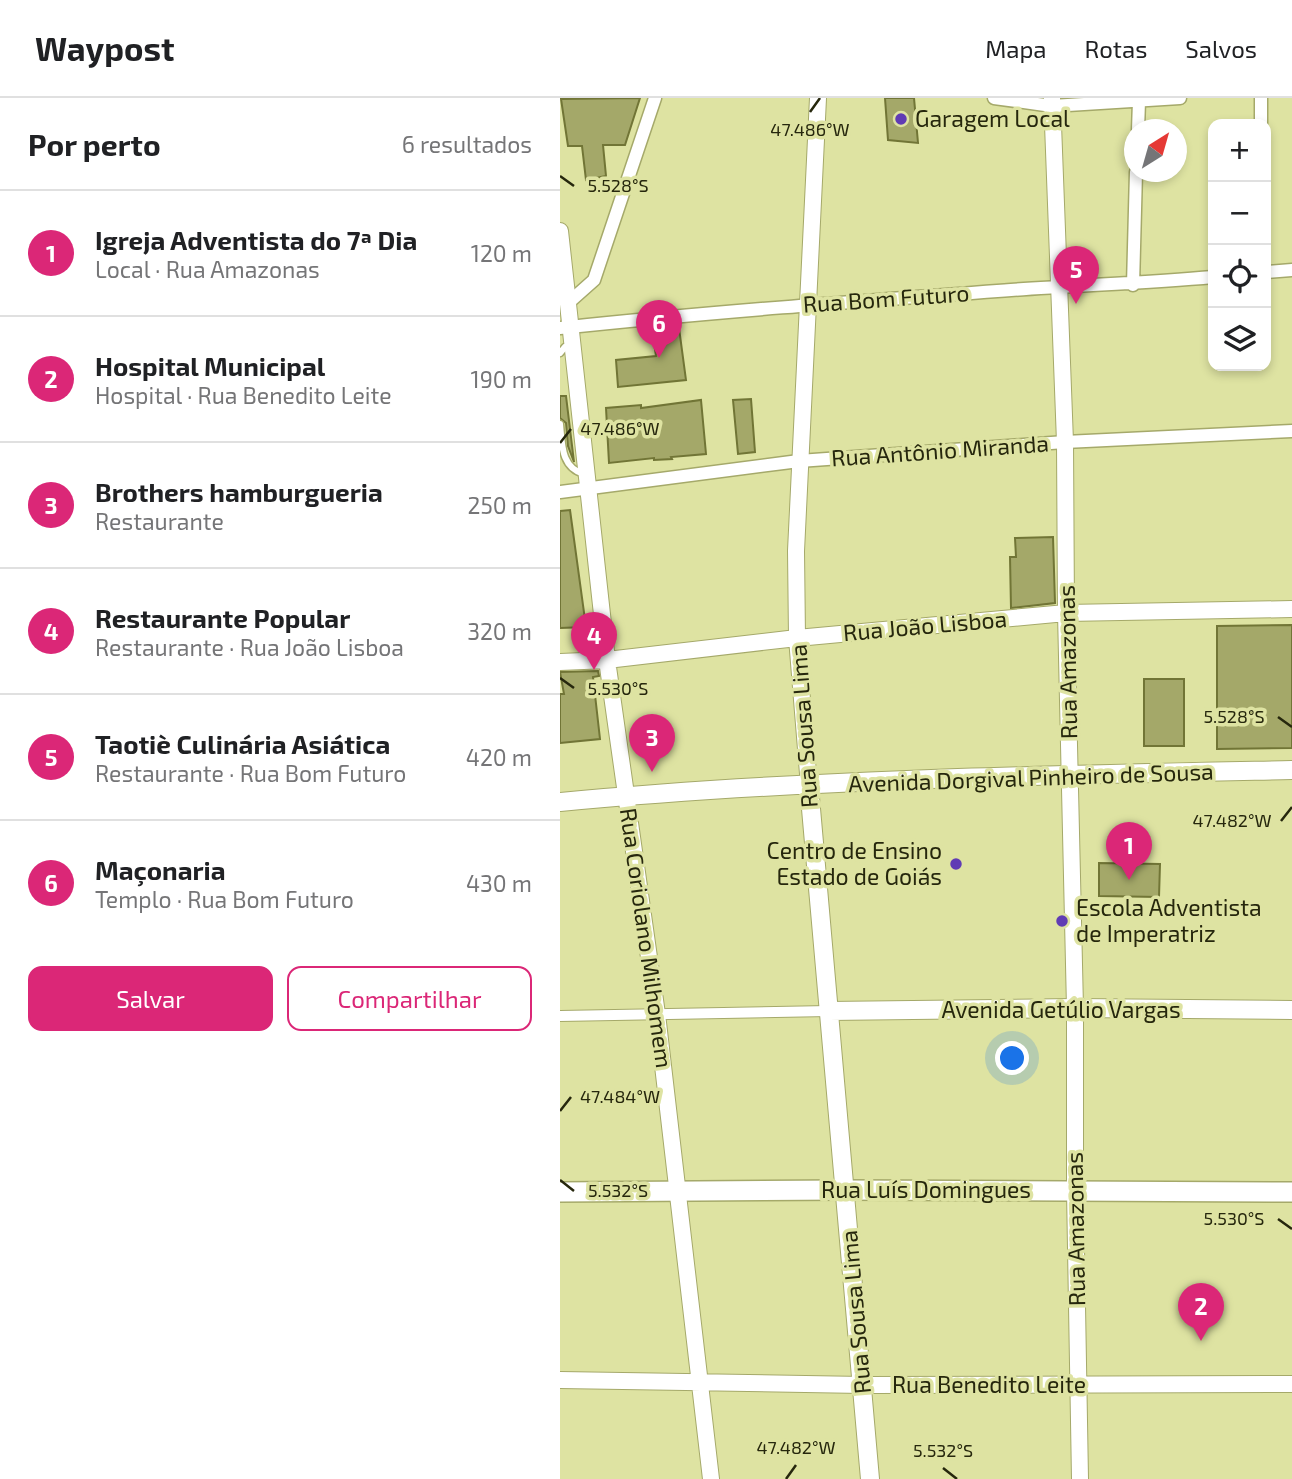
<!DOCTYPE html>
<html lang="pt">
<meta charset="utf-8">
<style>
:root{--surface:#fff;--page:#f2f2f2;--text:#202124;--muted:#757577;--line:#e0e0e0;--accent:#db2777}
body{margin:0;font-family:"Exo 2",sans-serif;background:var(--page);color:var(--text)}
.controls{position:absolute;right:21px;top:21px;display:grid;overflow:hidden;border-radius:14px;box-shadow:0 4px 10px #0003}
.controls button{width:63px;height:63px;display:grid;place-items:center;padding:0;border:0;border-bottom:2px solid var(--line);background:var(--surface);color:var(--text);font:35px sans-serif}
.compass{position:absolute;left:564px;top:21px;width:63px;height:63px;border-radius:50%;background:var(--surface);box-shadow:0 4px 10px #0003;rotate:37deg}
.you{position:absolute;left:453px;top:961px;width:24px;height:24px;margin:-18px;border:5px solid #fff;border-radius:50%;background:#1a73e8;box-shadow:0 0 0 10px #1a73e833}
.badge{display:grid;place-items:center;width:46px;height:46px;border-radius:50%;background:var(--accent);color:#fff;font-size:23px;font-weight:700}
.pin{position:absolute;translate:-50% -58px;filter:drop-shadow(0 2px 4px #0008)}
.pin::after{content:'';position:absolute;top:37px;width:24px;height:21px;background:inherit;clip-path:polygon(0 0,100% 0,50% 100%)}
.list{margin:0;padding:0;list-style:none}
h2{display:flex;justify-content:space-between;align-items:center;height:91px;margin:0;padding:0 28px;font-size:30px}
h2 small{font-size:23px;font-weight:400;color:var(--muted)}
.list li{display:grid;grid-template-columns:46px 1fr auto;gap:21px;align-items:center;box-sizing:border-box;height:126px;padding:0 28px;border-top:2px solid var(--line)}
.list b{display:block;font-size:26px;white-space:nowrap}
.list p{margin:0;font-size:23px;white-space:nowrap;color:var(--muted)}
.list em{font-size:23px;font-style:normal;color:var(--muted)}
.actions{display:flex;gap:14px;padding:21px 28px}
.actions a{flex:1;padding:16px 0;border:2px solid var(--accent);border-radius:14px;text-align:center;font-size:24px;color:var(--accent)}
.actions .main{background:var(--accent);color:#fff}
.icon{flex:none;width:38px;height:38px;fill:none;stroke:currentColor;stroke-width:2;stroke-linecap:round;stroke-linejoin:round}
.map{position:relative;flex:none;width:732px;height:1381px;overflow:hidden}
header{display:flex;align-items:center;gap:42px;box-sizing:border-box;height:98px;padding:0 35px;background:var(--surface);border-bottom:2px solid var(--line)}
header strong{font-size:33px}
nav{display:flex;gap:38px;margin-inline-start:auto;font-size:24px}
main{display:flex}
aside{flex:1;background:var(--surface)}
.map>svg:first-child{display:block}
</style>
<header>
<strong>Waypost</strong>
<nav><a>Mapa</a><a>Rotas</a><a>Salvos</a></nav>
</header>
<main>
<aside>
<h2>Por perto<small>6 resultados</small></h2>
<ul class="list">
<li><span class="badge">1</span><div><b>Igreja Adventista do 7ª Dia</b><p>Local · Rua Amazonas</p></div><em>120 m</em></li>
<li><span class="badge">2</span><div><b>Hospital Municipal</b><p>Hospital · Rua Benedito Leite</p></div><em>190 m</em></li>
<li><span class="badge">3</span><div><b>Brothers hamburgueria</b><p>Restaurante</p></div><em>250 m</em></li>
<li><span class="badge">4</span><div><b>Restaurante Popular</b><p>Restaurante · Rua João Lisboa</p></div><em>320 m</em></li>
<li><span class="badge">5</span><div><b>Taotiè Culinária Asiática</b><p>Restaurante · Rua Bom Futuro</p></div><em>420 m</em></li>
<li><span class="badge">6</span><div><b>Maçonaria</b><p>Templo · Rua Bom Futuro</p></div><em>430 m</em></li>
</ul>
<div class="actions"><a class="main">Salvar</a><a>Compartilhar</a></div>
</aside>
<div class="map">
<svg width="732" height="1381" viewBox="0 0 732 1381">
<rect width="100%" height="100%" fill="#dee3a2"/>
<path fill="#a4a869" stroke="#717536" stroke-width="2" d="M80,0L65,47H43L46,78L26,82L22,48H8L1,1Z
M325,0H354L358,45L328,42Z
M119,230L126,282L58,289L56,262L96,258L92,231Z
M0,298H6L14,364L8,348L6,325L0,320Z
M191,301L195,354L178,356L173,302Z
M141,302L146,356L111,359L112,361L94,362V360L49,365L46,310L81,307V310Z
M10,412L26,529L0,530V413Z
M493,439L495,505L451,510L450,459H456L455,440Z
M732,527V650L657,651V528Z
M38,573L39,578L33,579L40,641L0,645V596H4L0,574Z
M584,581H624V648H584Z
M539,765L600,766L599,799L539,798Z"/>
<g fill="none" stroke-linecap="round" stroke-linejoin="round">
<g stroke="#a5a96a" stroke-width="9">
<path id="service" d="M0,255L5,249L12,247
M0,326C2,346 1,370 24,376"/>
</g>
<g stroke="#a5a96a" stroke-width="12">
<path id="pedestrian" d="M0,918L269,913"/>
</g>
<g stroke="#a5a96a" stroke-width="15">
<path id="minor" d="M434,0L492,8L620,0
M701,0V26
M578,32L579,3
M706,174L732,172
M573,187L576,74
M7,206L34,182L95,0
M0,230C150,214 301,203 451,192C519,187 586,185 653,179
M0,394L239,363L505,344L732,333"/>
</g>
<g stroke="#a5a96a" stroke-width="18">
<path id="tertiary" d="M492,0L505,344L506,515L515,910V1092L520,1381
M0,133L47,562L97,916L151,1381
M0,564L47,562L237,540L506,515L732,511
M249,688L237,540L236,453L258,0
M0,1282L303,1287L732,1286"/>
</g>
<g stroke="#a5a96a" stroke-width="20">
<path id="secondary" d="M249,688L310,1381
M0,704C243,681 488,677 732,672
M269,913L515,910L732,912"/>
</g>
<g stroke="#a5a96a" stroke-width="22">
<path id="primary" d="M0,1094L284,1092L732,1094"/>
</g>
<use href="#service" stroke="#fff" stroke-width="6"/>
<use href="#pedestrian" stroke="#fff" stroke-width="10"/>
<use href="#minor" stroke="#fff" stroke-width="12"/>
<use href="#tertiary" stroke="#fff" stroke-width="16"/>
<use href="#secondary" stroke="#fff" stroke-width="18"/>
<use href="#primary" stroke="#fff" stroke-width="19"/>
</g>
<path fill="none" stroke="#26270d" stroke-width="2.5" d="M250,14L260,0M0,78L14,88M0,345L11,331M0,580L14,590M718,619L732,629M721,723L732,709M0,1013L11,999M0,1082L14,1093M718,1121L732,1131M383,1370L397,1381M226,1381L236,1367"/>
<g fill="#603cb4" stroke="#dee3a2" stroke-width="2.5">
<circle cx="341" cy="21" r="7"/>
<circle cx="396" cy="766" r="7"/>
<circle cx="502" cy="823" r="7"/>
</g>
<g text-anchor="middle" stroke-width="7" stroke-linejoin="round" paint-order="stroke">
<g font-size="23" fill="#26270d" stroke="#dee3a2" text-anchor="start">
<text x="355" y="29">Garagem Local</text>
<text x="382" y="761" text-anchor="end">Centro de Ensino<tspan x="382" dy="26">Estado de Goiás</tspan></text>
<text x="516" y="818">Escola Adventista<tspan x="516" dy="26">de Imperatriz</tspan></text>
</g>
<g font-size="23" fill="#26270d" stroke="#dee3a2">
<text transform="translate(326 201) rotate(-4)" y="8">Rua Bom Futuro</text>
<text transform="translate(380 353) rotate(-4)" y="8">Rua Antônio Miranda</text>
<text transform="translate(365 528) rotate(-5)" y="8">Rua João Lisboa</text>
<text transform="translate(508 564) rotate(-91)" y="8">Rua Amazonas</text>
<text transform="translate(244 628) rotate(-94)" y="8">Rua Sousa Lima</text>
<text transform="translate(471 680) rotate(-2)" y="8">Avenida Dorgival Pinheiro de Sousa</text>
<text transform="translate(86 840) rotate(82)" y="8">Rua Coriolano Milhomem</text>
<text x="501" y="920">Avenida Getúlio Vargas</text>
<text x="366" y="1100">Rua Luís Domingues</text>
<text transform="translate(516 1131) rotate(-91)" y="8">Rua Amazonas</text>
<text transform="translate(296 1214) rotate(-95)" y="8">Rua Sousa Lima</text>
<text x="429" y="1295">Rua Benedito Leite</text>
</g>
</g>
<g font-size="18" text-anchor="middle" fill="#26270d" stroke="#dee3a2" stroke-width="7" stroke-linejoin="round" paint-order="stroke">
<text x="250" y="38">47.486°W</text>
<text x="58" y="94">5.528°S</text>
<text x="60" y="337">47.486°W</text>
<text x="58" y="597">5.530°S</text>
<text x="674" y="625">5.528°S</text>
<text x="672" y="729">47.482°W</text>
<text x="60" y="1005">47.484°W</text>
<text x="58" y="1099">5.532°S</text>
<text x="674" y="1127">5.530°S</text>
<text x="236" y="1356">47.482°W</text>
<text x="383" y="1359">5.532°S</text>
</g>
</svg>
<div class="controls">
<button>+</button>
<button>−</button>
<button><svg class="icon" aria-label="locate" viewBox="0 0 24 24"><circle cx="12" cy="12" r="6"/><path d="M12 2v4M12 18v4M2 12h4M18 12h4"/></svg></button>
<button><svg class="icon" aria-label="layers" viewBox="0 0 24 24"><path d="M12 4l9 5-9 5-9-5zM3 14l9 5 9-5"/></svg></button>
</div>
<svg class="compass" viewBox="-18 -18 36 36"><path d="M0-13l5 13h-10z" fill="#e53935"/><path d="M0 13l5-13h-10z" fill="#757577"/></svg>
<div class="you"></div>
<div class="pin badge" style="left:569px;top:782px">1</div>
<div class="pin badge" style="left:641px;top:1243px">2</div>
<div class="pin badge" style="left:92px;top:674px">3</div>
<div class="pin badge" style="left:34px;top:572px">4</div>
<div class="pin badge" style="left:516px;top:206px">5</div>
<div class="pin badge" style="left:99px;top:260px">6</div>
</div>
</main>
